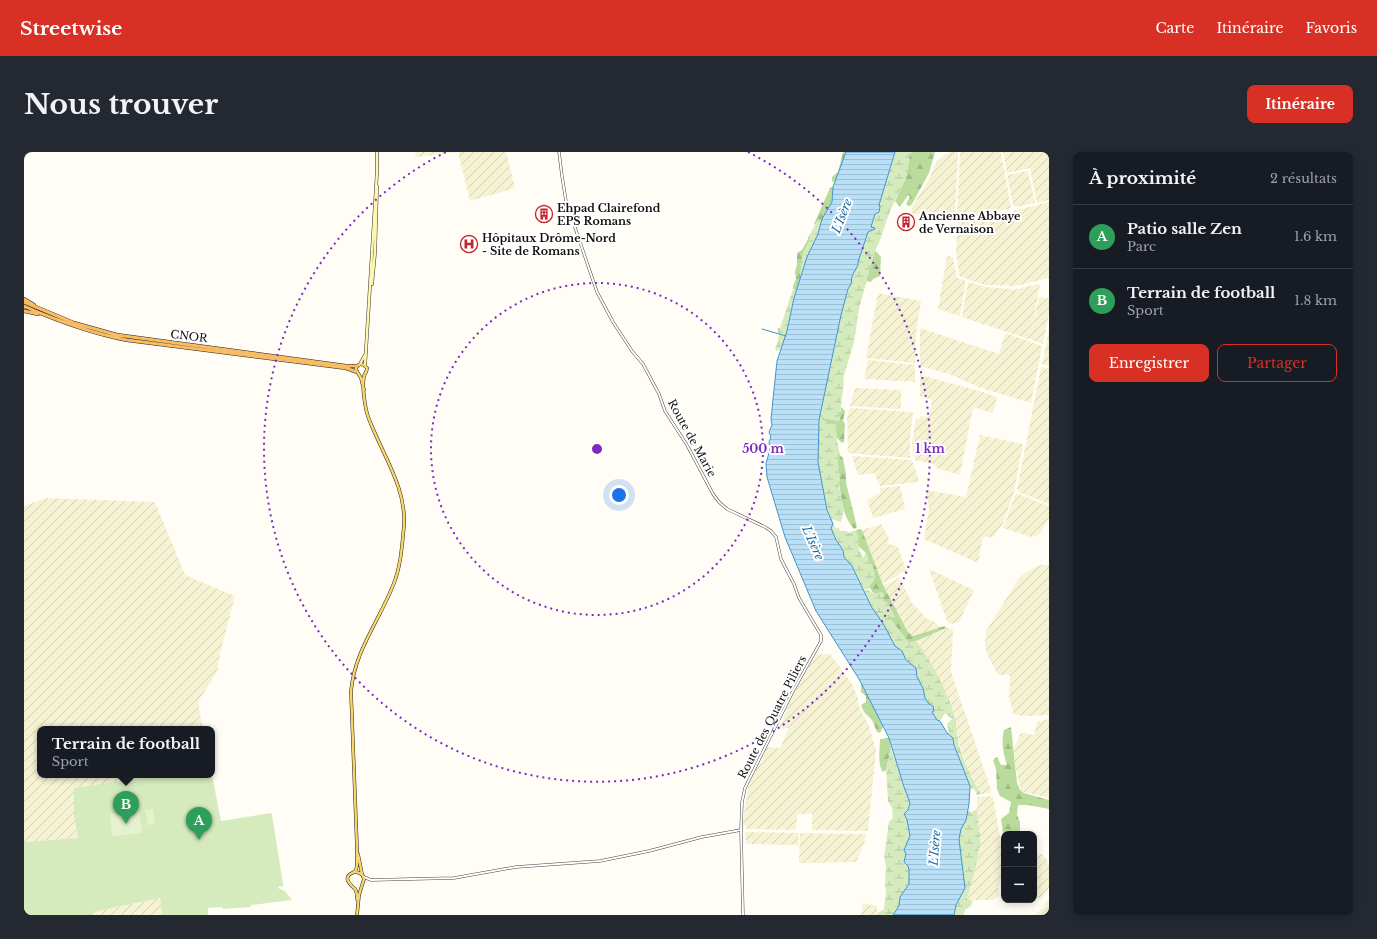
<!DOCTYPE html>
<html lang="fr">
<meta charset="utf-8">
<style>
:root{--surface:#171b24;--page:#242831;--text:#f1f3f6;--muted:#9ea1a6;--line:#363941;--accent:#d93025}
body{margin:0;font-family:"Libre Baskerville",serif;background:var(--page);color:var(--text)}
.controls{position:absolute;right:12px;bottom:12px;display:grid;overflow:hidden;border-radius:8px;box-shadow:0 2px 10px #0003}
.controls button{width:36px;height:36px;display:grid;place-items:center;padding:0;border:0;border-bottom:1px solid var(--line);background:var(--surface);color:var(--text);font:20px sans-serif}
.you{position:absolute;left:595px;top:343px;width:14px;height:14px;margin:-10px;border:3px solid #fff;border-radius:50%;background:#1a73e8;box-shadow:0 0 0 6px #1a73e833}
.badge{display:grid;place-items:center;width:26px;height:26px;border-radius:50%;background:var(--accent);color:#fff;font-size:13px;font-weight:700}
.pin{position:absolute;translate:-50% -33px;filter:drop-shadow(0 1px 2px #0008)}
.pin::after{content:'';position:absolute;top:21px;width:14px;height:12px;background:inherit;clip-path:polygon(0 0,100% 0,50% 100%)}
.popup{position:absolute;left:13px;top:574px;width:178px;height:52px;box-sizing:border-box;display:grid;place-content:center;border-radius:8px;background:var(--surface);filter:drop-shadow(0 1px 3px #0005);font-size:13px;white-space:nowrap;color:var(--muted)}
.popup b{font-size:15px;color:var(--text)}
.popup::after{content:'';position:absolute;left:50%;top:100%;margin-left:-8px;border:8px solid transparent;border-top-color:var(--surface)}
.list{margin:0;padding:0;list-style:none}
h2{display:flex;justify-content:space-between;align-items:center;height:52px;margin:0;padding:0 16px;font-size:17px}
h2 small{font-size:13px;font-weight:400;color:var(--muted)}
.list li{display:grid;grid-template-columns:26px 1fr auto;gap:12px;align-items:center;box-sizing:border-box;height:64px;padding:0 16px;border-top:1px solid var(--line)}
.list b{display:block;font-size:15px;white-space:nowrap}
.list p{margin:0;font-size:13px;white-space:nowrap;color:var(--muted)}
.list em{font-size:13px;font-style:normal;color:var(--muted)}
.actions{display:flex;gap:8px;padding:12px 16px}
.actions a{flex:1;padding:9px 0;border:1px solid var(--accent);border-radius:8px;text-align:center;font-size:14px;color:var(--accent)}
.actions .main{background:var(--accent);color:#fff}
.map{position:relative;flex:none;width:1025px;height:763px;overflow:hidden;border-radius:8px}
header{display:flex;align-items:center;gap:24px;box-sizing:border-box;height:56px;padding:0 20px;background:var(--accent);color:#fff}
header strong{font-size:19px}
nav{display:flex;gap:22px;margin-inline-start:auto;font-size:14px}
.intro{display:flex;align-items:center;justify-content:space-between;box-sizing:border-box;height:96px;padding:0 24px}
h1{margin:0;font-size:28px}
.button{padding:10px 18px;border-radius:8px;background:var(--accent);color:#fff;font-size:14px;font-weight:700}
main{display:flex;gap:24px;padding:0 24px}
aside{flex:1;background:var(--surface);border-radius:8px;box-shadow:0 2px 10px #0003}
.map>svg:first-child{display:block}
</style>
<header>
<strong>Streetwise</strong>
<nav><a>Carte</a><a>Itinéraire</a><a>Favoris</a></nav>
</header>
<div class="intro"><h1>Nous trouver</h1><a class="button">Itinéraire</a></div>
<main>
<div class="map">
<svg width="1025" height="763" viewBox="0 0 1025 763">
<defs>
<pattern id="farmland-furrows" width="10" height="10" patternUnits="userSpaceOnUse"><rect width="10" height="10" fill="#f6f3d4"/><path d="M-1 1l2-2M0 10L10 0M9 11l2-2" fill="none" stroke="#d2cfb5"/></pattern>
<pattern id="forest-firs" width="22" height="20" patternUnits="userSpaceOnUse"><rect width="22" height="20" fill="#b9dc9c"/><path d="M5 1l3.5 6h-7zM16 11l3.5 6h-7z" fill="#9ebc85"/></pattern>
<pattern id="wetland-marsh" width="20" height="14" patternUnits="userSpaceOnUse"><rect width="20" height="14" fill="#d5ebbd"/><path d="M1 5h8M5 5V1M11 12h8M15 12V8" fill="none" stroke="#b6c8a1"/></pattern>
<pattern id="water-rules" width="6" height="5" patternUnits="userSpaceOnUse"><rect width="6" height="5" fill="#b9e0f7"/><path d="M0 2.5h6" fill="none" stroke="#9ebfd3"/></pattern>
</defs>
<rect width="100%" height="100%" fill="#fffdf5"/>
<path fill="url(#farmland-furrows)" d="M391,0H482L491,36L446,49L434,0L392,5Z
M926,0H934L931,66L889,62L888,61V55L906,25L913,8Z
M936,0H977L987,56L957,64L934,67L933,58Z
M979,0H1025V48L1013,51L1006,16L983,21Z
M1004,19L1011,51L992,55L989,53L983,23Z
M1025,50V126L991,134L961,133L935,124L932,100L934,69L952,68Z
M923,104L929,105L933,126L942,129L936,164L914,157Z
M944,130L962,135L987,137L990,138L1004,134L1016,132L1007,182L1015,145L1025,147V161L1019,192L1006,187L1007,186L1004,187L938,165Z
M854,141L897,149L892,181L891,211L842,206Z
M896,176L975,202L981,181L1018,194L1007,251L954,235L928,223L896,214Z
M1025,178V214L1018,212Z
M844,208L891,213V230L840,227Z
M1017,215L1025,217V352L995,340L993,337Z
M897,223L955,239L973,245L969,261L949,255L936,323L912,316L911,313L907,311L891,308L889,300L888,290L892,267L894,268L897,264L905,265L908,248L896,244V224Z
M831,236L877,238V257L826,254Z
M828,256L889,260L886,286V306L824,301L823,267L825,257Z
M956,283L999,292L990,340L979,372L968,386L959,384L954,411L900,387L905,356L901,338L942,345Z
M828,304L888,308L895,329L894,330L856,334L850,321L834,323Z
M876,334L881,357L849,366L843,348L856,341V336Z
M992,341L1025,354V367L1015,383L1007,385L979,376Z
M21,346L131,350L161,423L211,444L196,502L193,520L174,550L179,577H16V623H124L125,625L51,636L50,664L54,686L0,690V354Z
M857,372L865,386L864,390L865,392L873,394L874,395L882,419L875,422L872,425L858,431L838,378Z
M1016,413H1025V563L1002,564L992,563L989,561L985,544L986,524L984,522L974,523L965,506L962,498L961,489L962,479L995,426L1001,421Z
M905,417L950,438L935,470L926,472L923,469Z
M875,425L888,451L903,467L908,468L917,476L889,484L884,480L859,433L872,428Z
M922,476H927L929,478L927,520L966,635L967,641L957,642L945,623L933,583L930,561L925,547L897,496L892,489Z
M806,502L828,532L834,546L835,555L845,574L852,598L844,679L788,678V662H773L772,678L722,677L719,670L724,636L734,612L738,611L742,595L756,596L765,576H755L769,543L792,503Z
M1025,567V646L997,639L991,612L990,596L997,581L1010,583L1013,570Z
M969,644L980,708V722L974,735L975,743L970,748H943L952,715L955,696L957,695L953,657V647L954,645Z
M721,680L775,681L774,693L722,692Z
M776,681L842,682L840,692L832,710L775,711Z
M1019,702L1025,711V737L1017,746L1010,745V704Z
M136,746L138,763H67V760Z
M1022,749H1025V763H1010L1019,756Z
M839,751L853,754V763H837Z"/>
<path fill="url(#forest-firs)" d="M819,0H822L811,31L808,29V25L814,20Z
M888,0H911L905,21L888,52L886,54H884L882,52L886,45L884,43L876,55L871,49L882,26L886,1Z
M809,35L808,50L798,67H795L791,73L790,72L806,36Z
M784,87L786,88L779,102L775,133L773,137H769V134L772,127L771,120L773,112V101L778,98Z
M851,98L857,105L856,124L849,127L847,130L842,129Z
M817,255L821,259L819,269L821,272L820,290L818,291L812,285V273L798,268V266L815,269Z
M816,303L819,306L822,322V331L833,375L830,377C814,360 816,327 813,305Z
M836,377L838,378L859,433L884,480L889,484L921,474L922,476L892,489L885,491L864,464L871,465L859,449V445L849,441L846,436L842,401L834,394L832,378Z
M837,530L859,575L856,581L853,580L848,568L840,560L837,553L842,550V544L837,540Z
M987,575L993,631L996,638L1000,641L1025,648V657L1004,653H994L993,663L996,670V682H980V688L977,667L985,661L987,650L976,644L973,637L972,617L969,608L973,605L977,613H983C979,601 977,590 980,578Z
M865,586L867,596L862,618L859,620C853,613 856,596 856,587Z"/>
<path fill="url(#wetland-marsh)" d="M871,0H886L882,26L866,59L855,91L851,98L835,157L830,190L819,227L820,230L815,269L798,266L799,268L812,273L813,288L816,303L813,305L816,326L815,335L820,357L817,370L807,367L803,358L794,310L795,268L817,163L824,137L827,132L828,124L834,113V110L844,80L851,77V76L847,75Z
M795,67H798L794,82L783,105L775,133L779,102L786,88L784,87V85Z
M769,137H773L770,146L763,179L757,196L753,199L751,198L755,184L753,176H756Z
M809,372L812,377L815,376L816,379H823L824,381L832,378L836,389L834,394L839,406L842,401C846,410 857,425 846,433V436L840,438L828,414L820,405L819,398L812,388L807,376Z
M844,438L850,442L858,440L860,443L859,445V449L864,451L871,465L864,464L885,491L892,489C905,505 923,539 929,559C932,567 932,575 933,583C937,605 946,624 957,642L953,643L950,637H947L930,593L929,586L923,581L925,580L923,572L928,567L921,561C918,565 919,569 913,568L909,563L905,552L901,546L899,536L893,525L892,516L882,508L878,499L871,494L860,473L847,454L840,439Z
M867,596L886,651L884,658L880,664L883,668L886,684L880,698L882,702L886,718L885,732L876,745L875,754L869,763H853L854,761L860,757L862,740L861,734L862,714L860,705L865,670L869,666L868,656L864,649L862,618Z
M953,657L957,695L955,696L952,715L943,747L949,749L947,754L941,758L940,763H930L932,753L941,736L935,687L937,677L942,668L943,659L948,660Z"/>
<path fill="#d5ebbd" d="M124,623H188L197,669L247,661L248,663L259,732V735L255,734L254,736L261,739L268,748L227,753V755L199,757L198,755L184,756V763H138L136,746L68,760L67,763H0V690L54,686L50,664V636L124,625Z"/>
<path fill="#e6f2cf" d="M129,657L131,672L124,673L121,658Z
M115,659L118,681L88,684L86,662Z"/>
<path fill="url(#water-rules)" stroke="#3f96cf" d="M822,0H871L855,53L856,55L855,60L851,62L847,75L851,76V77L844,80L834,110V113L828,124L827,132L824,137L817,163L795,268L794,310L803,358L807,367L809,372L807,376L812,388L819,398L820,405L828,414L847,454L860,473L871,494L878,499L882,508L892,516L893,525L899,536L901,546L905,552L909,554L910,559L908,560L913,568L916,569L923,581L929,586L930,593L946,634L945,652L942,668L937,677L935,687L941,736L932,753L930,763H869L875,754L876,745L885,732V718L884,714L880,710L882,702L880,698L886,684L883,668L880,662L884,658L886,651L880,635L865,586L835,527L792,459L761,385L743,325L742,311L746,298L745,290L747,285L745,280L748,273L747,267L753,209L763,179L770,146L783,105L794,82L798,67L808,50L809,35Z"/>
<g fill="none" stroke-linecap="round" stroke-linejoin="round">
<path stroke="#3f96cf" stroke-width="1" d="M738,177L762,184"/>
<g stroke="#444" stroke-width="3">
<path id="tertiary" d="M535,0L538,24L542,49L573,140L589,170L608,199L619,212L635,242L641,259L663,293L689,342L695,350L703,357L741,375L747,379L752,385L757,407L770,432L775,446L797,483V489L768,541L721,636L718,650L717,678L719,763
M340,725L347,728L430,726L492,715L576,709L625,699L678,685L717,678"/>
</g>
<g stroke="#333" stroke-width="3.5">
<path id="secondary" d="M353,21V0
M348,132L351,100L353,34
M336,212L341,203
M341,214L353,20"/>
</g>
<g stroke="#222" stroke-width="3.5">
<path id="primary" d="M331,720L333,714V696L327,540C330,499 356,468 370,431C377,413 378,393 380,374C382,343 367,316 354,288C350,278 344,268 342,257C340,247 338,234 340,224C341,221 343,220 343,216L340,213C335,211 332,214 332,218L337,226L340,238
M333,747C333,744 333,740 331,737C327,733 318,726 328,721C331,719 334,720 337,722
M333,763L335,743L340,727L338,722L334,702"/>
</g>
<g stroke="#222" stroke-width="4">
<path id="trunk" d="M0,147L10,153
M0,150L50,171L93,183L322,214H333
M0,154C34,169 67,181 103,188L322,216L333,220
M0,159L14,162"/>
</g>
<use href="#tertiary" stroke="#fff" stroke-width="2"/>
<use href="#secondary" stroke="#fff6b0" stroke-width="2.5"/>
<use href="#primary" stroke="#f9d66b" stroke-width="2.5"/>
<use href="#trunk" stroke="#f7bc64" stroke-width="3"/>
</g>
<g fill="none" stroke="#7b2cbf" stroke-width="2" stroke-dasharray="2 4">
<circle cx="573" cy="297" r="166"/>
<path d="M724 0A333 333 0 1 1 422 0"/>
</g>
<defs>
<g id="building-ring" transform="scale(0.9)"><circle r="9.5" fill="#fff" stroke="#c4262e" stroke-width="1.5"/><path d="M-4-6H4V6H1V3H-1V6H-4ZM-2.5-4.3h1.7v1.8h-1.7ZM.8-4.3h1.7v1.8H.8ZM-2.5-1h1.7V.8h-1.7ZM.8-1h1.7V.8H.8Z" fill="#c4262e"/></g>
<g id="hospital-ring" transform="scale(0.9)"><circle r="9.5" fill="#fff" stroke="#c4262e" stroke-width="1.5"/><path d="M-5-5h3v3.5h4V-5h3V5h-3V1.5h-4V5h-3Z" fill="#c4262e"/></g>
</defs>
<g fill-rule="evenodd">
<use href="#building-ring" x="520" y="62"/>
<use href="#building-ring" x="882" y="70"/>
<use href="#hospital-ring" x="445" y="92"/>
</g>
<g text-anchor="middle" stroke-width="4" stroke-linejoin="round" paint-order="stroke">
<g font-size="11" font-weight="bold" fill="#111" stroke="#fff" text-anchor="start">
<text x="533" y="60">Ehpad Clairefond<tspan x="533" dy="13">EPS Romans</tspan></text>
<text x="895" y="68">Ancienne Abbaye<tspan x="895" dy="13">de Vernaison</tspan></text>
<text x="458" y="90">Hôpitaux Drôme-Nord<tspan x="458" dy="13">- Site de Romans</tspan></text>
</g>
<g font-size="11" fill="#111" stroke="#fff">
<text transform="translate(165 184) rotate(7)" y="4">CNOR</text>
<text transform="translate(668 286) rotate(61)" y="4">Route de Marie</text>
<text transform="translate(748 565) rotate(-63)" y="4">Route des Quatre Piliers</text>
</g>
<g font-size="12" font-style="italic" fill="#1768a6" stroke="#fff">
<text transform="translate(818 64) rotate(-69)" y="4">L'Isère</text>
<text transform="translate(789 391) rotate(66)" y="4">L'Isère</text>
<text transform="translate(911 696) rotate(-85)" y="4">L'Isère</text>
</g>
</g>
<circle cx="573" cy="297" r="6" fill="#7b2cbf" stroke="#fff" stroke-width="2"/>
<g font-size="12" text-anchor="middle" font-weight="bold" fill="#7b2cbf" stroke="#fff" stroke-width="4" stroke-linejoin="round" paint-order="stroke">
<text x="739" y="301">500 m</text>
<text x="906" y="301">1 km</text>
</g>
</svg>
<div class="controls">
<button>+</button>
<button>−</button>
</div>
<div class="you"></div>
<div class="pin badge" style="left:175px;top:688px;background:#2e9e5b">A</div>
<div class="pin badge" style="left:102px;top:672px;background:#2e9e5b">B</div>
<div class="popup"><b>Terrain de football</b>Sport</div>
</div>
<aside>
<h2>À proximité<small>2 résultats</small></h2>
<ul class="list">
<li><span class="badge" style="background:#2e9e5b">A</span><div><b>Patio salle Zen</b><p>Parc</p></div><em>1.6 km</em></li>
<li><span class="badge" style="background:#2e9e5b">B</span><div><b>Terrain de football</b><p>Sport</p></div><em>1.8 km</em></li>
</ul>
<div class="actions"><a class="main">Enregistrer</a><a>Partager</a></div>
</aside>
</main>
